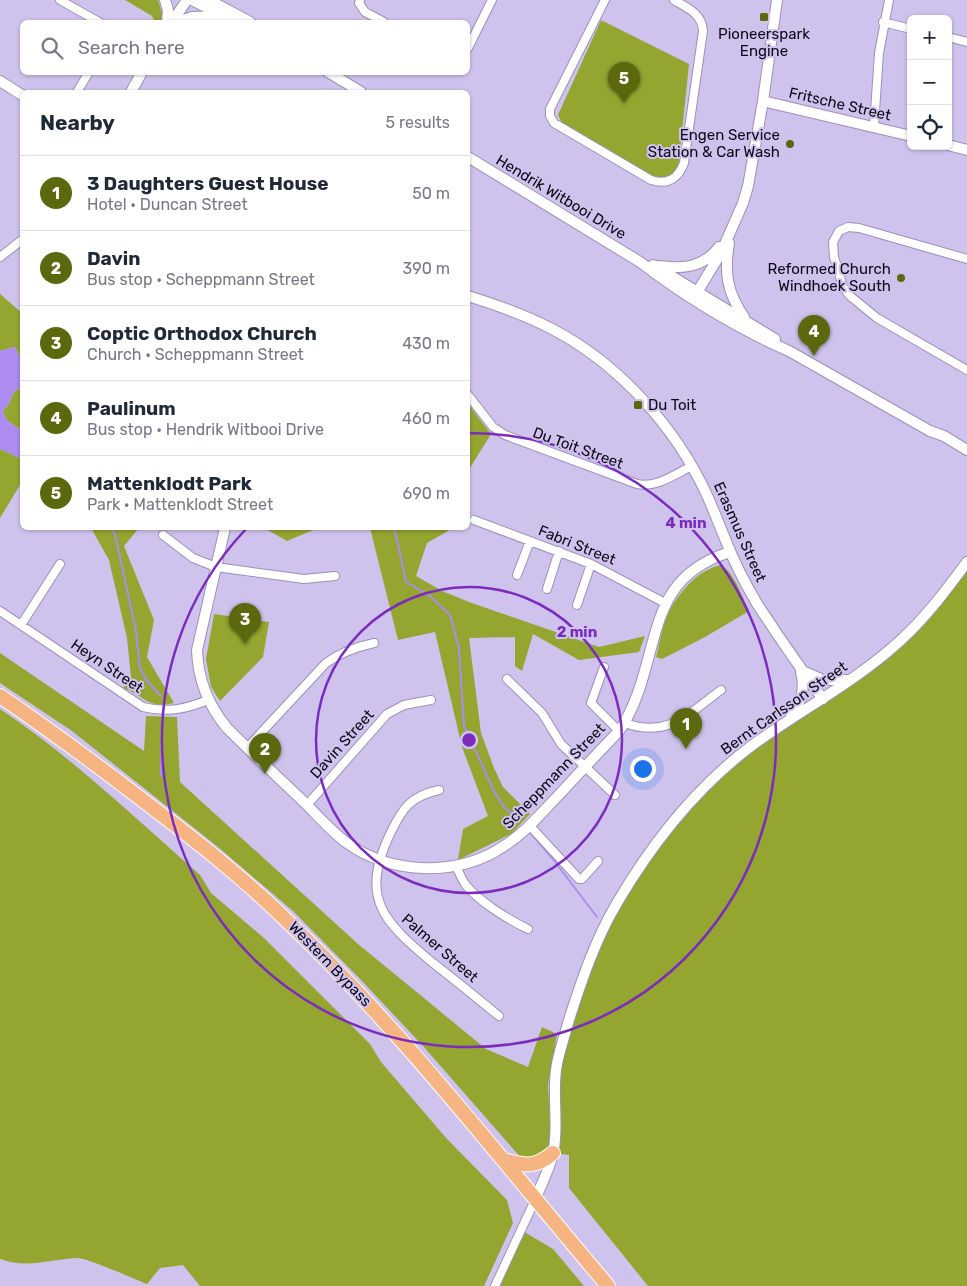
<!DOCTYPE html>
<meta charset="utf-8">
<style>
:root{--surface:#fff;--page:#f6f6f7;--text:#1f2937;--muted:#747a83;--line:#e0e1e3;--accent:#5c680d}
body{margin:0;font-family:Rubik,sans-serif;background:var(--page);color:var(--text)}
.controls{position:absolute;right:15px;top:15px;display:grid;overflow:hidden;border-radius:8px;box-shadow:0 1px 4px #0004}
.controls button{width:45px;height:45px;display:grid;place-items:center;padding:0;border:0;border-bottom:1px solid var(--line);background:var(--surface);color:var(--text);font:25px sans-serif}
.you{position:absolute;left:642px;top:768px;width:18px;height:18px;margin:-12px;border:4px solid #fff;border-radius:50%;background:#1a73e8;box-shadow:0 0 0 8px #1a73e833}
.badge{display:grid;place-items:center;width:32px;height:32px;border-radius:50%;background:var(--accent);color:#fff;font-size:16px;font-weight:700}
.pin{position:absolute;translate:-50% -41px;filter:drop-shadow(0 1px 2px #0008)}
.pin::after{content:'';position:absolute;top:26px;width:18px;height:15px;background:inherit;clip-path:polygon(0 0,100% 0,50% 100%)}
.list{margin:0;padding:0;list-style:none}
h2{display:flex;justify-content:space-between;align-items:center;height:65px;margin:0;padding:0 20px;font-size:21px}
h2 small{font-size:16px;font-weight:400;color:var(--muted)}
.list li{display:grid;grid-template-columns:32px 1fr auto;gap:15px;align-items:center;box-sizing:border-box;height:75px;padding:0 20px;border-top:1px solid var(--line)}
.list b{display:block;font-size:19px;white-space:nowrap}
.list p{margin:0;font-size:16px;white-space:nowrap;color:var(--muted)}
.list em{font-size:16px;font-style:normal;color:var(--muted)}
.icon{flex:none;width:28px;height:28px;fill:none;stroke:currentColor;stroke-width:2;stroke-linecap:round;stroke-linejoin:round}
.map{position:relative;flex:none;width:967px;height:1286px;overflow:hidden}
.search{position:absolute;background:var(--surface);box-shadow:0 1px 4px #0004;left:20px;top:20px;width:450px;height:55px;display:flex;align-items:center;gap:12px;box-sizing:border-box;padding:0 18px;border-radius:8px;color:var(--muted);font-size:19px}
.panel{position:absolute;background:var(--surface);box-shadow:0 1px 4px #0004;left:20px;top:90px;width:450px;height:440px;border-radius:8px}
.map>svg:first-child{display:block}
</style>
<div class="map">
<svg width="967" height="1286" viewBox="0 0 967 1286">
<rect width="100%" height="100%" fill="#cfc3ee"/>
<path fill="#94a530" d="M125,0H158L163,16L160,22H155L152,16Z
M601,20L689,64L679,161L676,178H654L562,123L558,115Z
M0,294L22,313V357L19,355L15,347L0,351Z
M22,388V431C14,424 4,422 3,410C13,404 9,390 22,388Z
M468,404L491,434L468,471Z
M0,449L22,459V487L20,485L0,518Z
M91,528H139L124,546L154,620L147,657L174,703C146,709 146,696 123,688L131,677L127,638L109,560Z
M264,528H318L287,541Z
M370,528H453L427,543L416,576L442,591L469,602L599,647L645,636L639,652L579,660L533,634L522,671L515,666V637L469,638L481,733L494,768L503,787L530,814L511,834L458,860L463,829L488,816L462,747L435,632L398,640Z
M967,562V1286H648L569,1188V1155L553,1153L556,1069L598,940L640,868L723,770L901,640Z
M721,565C735,573 742,597 749,611L705,637L662,659L656,657C660,642 663,622 671,608C681,590 700,569 721,565Z
M214,614L269,622L263,657L220,701L211,687L206,659Z
M0,653L144,751L146,716L177,717L180,782L358,944L486,1049L528,1067L542,1027L557,1034L548,1085L551,1136L550,1149L538,1159H522L423,1046L361,980L293,911L218,847L72,731L0,683Z
M0,709C72,757 135,818 200,875L211,893L264,938L370,1044L381,1062L447,1139L507,1200L513,1223L484,1286H200L183,1265L160,1268L147,1284C134,1279 88,1258 77,1258C51,1259 27,1269 0,1259Z
M521,1230L553,1249L584,1286H495Z"/>
<path fill="#ac8cf0" d="M15,347L19,355L22,357V388C9,390 13,404 3,410C4,422 14,424 22,431V459L0,449V351Z"/>
<g fill="none" stroke-linecap="round" stroke-linejoin="round">
<path stroke="#ac8cf0" stroke-width="2" d="M111,528L115,534L136,631L140,668L146,680L161,696
M393,528L396,535L406,582L430,596L450,615L459,648L464,726L495,793L504,807L517,818
M161,776L162,720
M530,832L552,858L597,917"/>
<g stroke="#9b90b8" stroke-width="10">
<path id="street" d="M60,0L99,22
M360,0L359,3L365,12L384,22
M605,0L550,109V116L554,123L651,180C668,185 678,179 684,163L703,31C702,13 687,8 674,0
M883,22L911,29
M948,37L967,42
M468,48L492,0
M77,92L89,72
M874,126L879,53L889,0
M0,257L22,240
M967,259L859,228L848,227L839,231L833,242L834,257L843,287L850,296L877,318L967,370
M468,395L493,427L505,435L637,484C657,488 675,474 692,466
M474,520L591,564L665,603
M163,535L193,558L216,567L304,579L335,576
M517,575L530,541
M547,589L559,551
M577,605L591,564
M0,611L143,707C167,713 186,709 208,700
M21,625L60,564
M604,667L591,703L619,731
M507,679L542,713L561,744L615,795
M625,723C668,739 689,713 721,690
M247,748L326,663C341,652 356,647 374,643
M439,790C410,796 402,809 390,834C359,899 384,922 433,963C455,980 477,998 499,1016
M307,805L387,714L404,705L431,700
M530,826L579,879H582L598,861
M456,866C459,872 461,878 465,884C478,901 509,920 528,929
M495,1286L535,1200"/>
</g>
<g stroke="#9b90b8" stroke-width="12">
<path id="secondary" d="M165,0L168,10L167,22
M192,0L235,22
M209,0L250,22
M172,22L187,0
M178,22L192,17L220,16
M328,72L361,92
M0,81L22,95
M131,92L142,72
M763,101L911,136
M948,145L967,150
M468,157L640,262C686,297 737,328 789,351L930,431L944,436L967,450
M729,243C724,273 727,292 744,317
M653,265L775,339
M658,266C683,269 703,268 719,247
M468,296C497,305 525,315 552,329C614,361 667,418 699,479C710,499 717,520 726,541C734,562 745,583 756,602C762,612 769,621 775,631C791,654 806,676 823,699
M693,299L721,253L743,203L748,186L763,101L777,0
M225,528L197,650C198,680 208,705 227,728C253,754 280,779 306,804C319,817 332,832 347,843C392,875 458,877 504,846C525,833 540,814 557,797C577,775 598,753 619,731C628,719 634,704 639,690C660,627 657,575 730,552
M805,672L823,680H849
M790,719C800,703 806,691 801,672
M535,1200C543,1180 554,1161 555,1139C557,1116 553,1093 556,1070C558,1054 564,1039 568,1023C581,982 595,940 617,903C651,845 696,788 750,747C800,710 856,682 902,639C927,616 947,589 967,562"/>
</g>
<g stroke="#fff" stroke-width="16">
<path id="highway" d="M0,696C56,734 109,774 162,815C204,847 245,880 283,917C402,1030 502,1161 608,1286
M503,1160C526,1166 535,1168 553,1153"/>
</g>
<use href="#street" stroke="#fff" stroke-width="8"/>
<use href="#secondary" stroke="#fff" stroke-width="10"/>
<use href="#highway" stroke="#f6b483" stroke-width="14"/>
</g>
<g fill="none" stroke="#7b2cbf" stroke-width="2.5">
<circle cx="469" cy="740" r="153"/>
<path d="M469 433A307 307 0 1 1 246 529"/>
</g>
<g fill="#5c680d" stroke="#cfc3ee" stroke-width="2">
<rect x="759" y="12" width="10" height="10" rx="2.5"/>
<circle cx="790" cy="144" r="5"/>
<circle cx="901" cy="278" r="5"/>
<rect x="633" y="400" width="10" height="10" rx="2.5"/>
</g>
<g text-anchor="middle" stroke-width="4" stroke-linejoin="round" paint-order="stroke">
<g font-size="15" fill="#0d0917" stroke="#cfc3ee" text-anchor="end">
<text x="764" y="39" text-anchor="middle">Pioneerspark<tspan x="764" dy="17">Engine</tspan></text>
<text x="780" y="140">Engen Service<tspan x="780" dy="17">Station &amp; Car Wash</tspan></text>
<text x="891" y="274">Reformed Church<tspan x="891" dy="17">Windhoek South</tspan></text>
<text x="648" y="410" text-anchor="start">Du Toit</text>
</g>
<g font-size="15" fill="#0d0917" stroke="#cfc3ee">
<text transform="translate(840 104) rotate(13)" y="5">Fritsche Street</text>
<text transform="translate(561 197) rotate(31)" y="5">Hendrik Witbooi Drive</text>
<text transform="translate(578 448) rotate(20)" y="5">Du Toit Street</text>
<text transform="translate(740 532) rotate(66)" y="5">Erasmus Street</text>
<text transform="translate(577 545) rotate(22)" y="5">Fabri Street</text>
<text transform="translate(107 666) rotate(34)" y="5">Heyn Street</text>
<text transform="translate(784 708) rotate(-35)" y="5">Bernt Carlsson Street</text>
<text transform="translate(342 744) rotate(-48)" y="5">Davin Street</text>
<text transform="translate(554 776) rotate(-46)" y="5">Scheppmann Street</text>
<text transform="translate(440 948) rotate(41)" y="5">Palmer Street</text>
<text transform="translate(330 964) rotate(46)" y="5">Western Bypass</text>
</g>
</g>
<circle cx="469" cy="740" r="8" fill="#7b2cbf" stroke="#cfc3ee" stroke-width="2.5"/>
<g font-size="15" text-anchor="middle" font-weight="bold" fill="#7b2cbf" stroke="#cfc3ee" stroke-width="4" stroke-linejoin="round" paint-order="stroke">
<text x="686" y="528">4 min</text>
<text x="577" y="637">2 min</text>
</g>
</svg>
<div class="controls">
<button>+</button>
<button>−</button>
<button><svg class="icon" aria-label="locate" viewBox="0 0 24 24"><circle cx="12" cy="12" r="6"/><path d="M12 2v4M12 18v4M2 12h4M18 12h4"/></svg></button>
</div>
<div class="you"></div>
<div class="pin badge" style="left:686px;top:749px">1</div>
<div class="pin badge" style="left:265px;top:774px">2</div>
<div class="pin badge" style="left:245px;top:644px">3</div>
<div class="pin badge" style="left:814px;top:356px">4</div>
<div class="pin badge" style="left:624px;top:103px">5</div>
<div class="search"><svg class="icon" aria-label="search" viewBox="0 0 24 24"><circle cx="10" cy="10" r="6"/><path d="M15 15l6 6"/></svg>Search here</div>
<section class="panel">
<h2>Nearby<small>5 results</small></h2>
<ul class="list">
<li><span class="badge">1</span><div><b>3 Daughters Guest House</b><p>Hotel · Duncan Street</p></div><em>50 m</em></li>
<li><span class="badge">2</span><div><b>Davin</b><p>Bus stop · Scheppmann Street</p></div><em>390 m</em></li>
<li><span class="badge">3</span><div><b>Coptic Orthodox Church</b><p>Church · Scheppmann Street</p></div><em>430 m</em></li>
<li><span class="badge">4</span><div><b>Paulinum</b><p>Bus stop · Hendrik Witbooi Drive</p></div><em>460 m</em></li>
<li><span class="badge">5</span><div><b>Mattenklodt Park</b><p>Park · Mattenklodt Street</p></div><em>690 m</em></li>
</ul>
</section>
</div>
